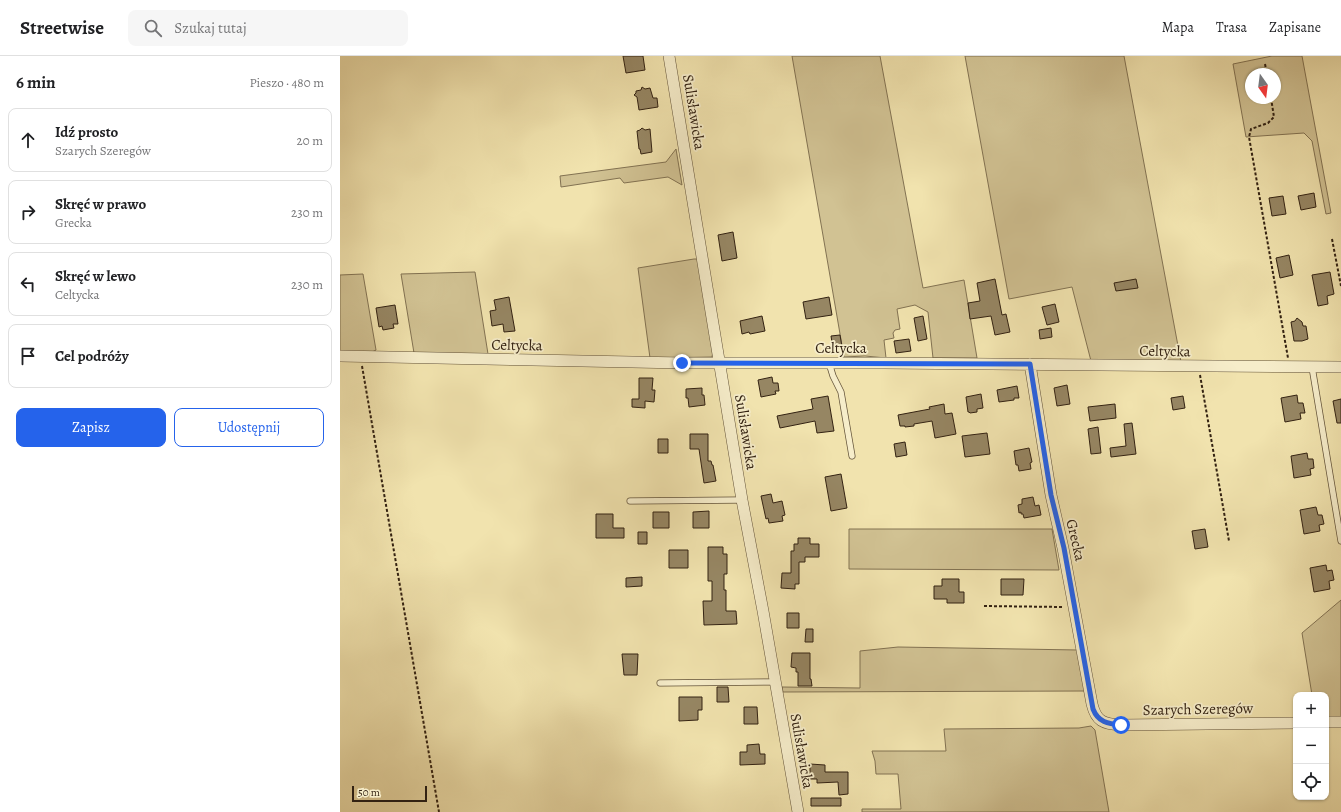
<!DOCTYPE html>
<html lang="pl">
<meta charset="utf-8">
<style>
:root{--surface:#fff;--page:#f6f6f6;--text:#202124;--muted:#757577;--line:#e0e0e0;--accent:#2563eb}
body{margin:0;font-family:Alegreya,serif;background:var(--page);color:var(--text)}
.controls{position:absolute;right:12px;bottom:12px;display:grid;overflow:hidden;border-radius:8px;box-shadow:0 1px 3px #0004}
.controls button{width:36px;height:36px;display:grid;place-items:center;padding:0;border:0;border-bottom:1px solid var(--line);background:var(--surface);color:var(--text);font:20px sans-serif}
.compass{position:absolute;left:905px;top:12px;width:36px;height:36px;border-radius:50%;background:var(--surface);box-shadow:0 1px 3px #0004;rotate:166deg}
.scale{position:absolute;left:12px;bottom:10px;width:75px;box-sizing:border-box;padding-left:4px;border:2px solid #332212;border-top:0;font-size:11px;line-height:14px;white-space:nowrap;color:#332212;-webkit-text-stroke:3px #f6edca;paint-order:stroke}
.stop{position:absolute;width:12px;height:12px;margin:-9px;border:3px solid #2563eb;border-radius:50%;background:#fff}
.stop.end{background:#2563eb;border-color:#fff;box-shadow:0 1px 4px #0008}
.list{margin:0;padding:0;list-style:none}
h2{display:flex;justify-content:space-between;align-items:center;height:52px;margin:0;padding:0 16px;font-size:17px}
h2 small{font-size:13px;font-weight:400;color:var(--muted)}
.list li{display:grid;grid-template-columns:26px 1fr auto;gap:12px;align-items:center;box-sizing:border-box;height:64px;margin:0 8px 8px;padding:0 8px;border:1px solid var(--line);border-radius:8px}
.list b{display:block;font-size:15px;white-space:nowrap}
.list p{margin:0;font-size:13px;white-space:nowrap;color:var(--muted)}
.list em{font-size:13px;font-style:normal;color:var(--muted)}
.actions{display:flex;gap:8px;padding:12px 16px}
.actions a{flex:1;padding:9px 0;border:1px solid var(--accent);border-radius:8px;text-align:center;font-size:14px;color:var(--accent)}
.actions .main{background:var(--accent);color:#fff}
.icon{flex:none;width:22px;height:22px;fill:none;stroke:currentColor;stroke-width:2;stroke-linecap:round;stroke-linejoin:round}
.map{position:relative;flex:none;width:1001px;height:756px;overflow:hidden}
header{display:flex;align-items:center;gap:24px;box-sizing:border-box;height:56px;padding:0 20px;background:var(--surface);border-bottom:1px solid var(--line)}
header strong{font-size:19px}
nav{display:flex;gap:22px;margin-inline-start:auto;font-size:14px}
.search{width:280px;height:36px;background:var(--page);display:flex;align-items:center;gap:10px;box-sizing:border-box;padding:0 14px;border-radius:8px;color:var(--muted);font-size:15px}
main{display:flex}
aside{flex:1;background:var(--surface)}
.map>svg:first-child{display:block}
</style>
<header>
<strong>Streetwise</strong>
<div class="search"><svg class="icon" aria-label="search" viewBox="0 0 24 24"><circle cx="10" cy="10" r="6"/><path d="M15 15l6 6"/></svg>Szukaj tutaj</div>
<nav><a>Mapa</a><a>Trasa</a><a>Zapisane</a></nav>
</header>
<main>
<aside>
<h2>6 min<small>Pieszo · 480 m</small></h2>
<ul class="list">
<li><svg class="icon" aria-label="ahead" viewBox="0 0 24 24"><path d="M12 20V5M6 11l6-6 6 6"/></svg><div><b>Idź prosto</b><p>Szarych Szeregów</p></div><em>20 m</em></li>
<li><svg class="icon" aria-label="right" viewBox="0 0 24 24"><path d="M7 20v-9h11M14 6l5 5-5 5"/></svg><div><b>Skręć w prawo</b><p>Grecka</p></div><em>230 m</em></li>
<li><svg class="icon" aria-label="left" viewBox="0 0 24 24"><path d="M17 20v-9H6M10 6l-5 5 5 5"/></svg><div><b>Skręć w lewo</b><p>Celtycka</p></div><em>230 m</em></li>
<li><svg class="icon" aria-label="arrive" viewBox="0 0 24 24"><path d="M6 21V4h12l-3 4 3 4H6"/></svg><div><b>Cel podróży</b></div></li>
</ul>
<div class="actions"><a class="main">Zapisz</a><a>Udostępnij</a></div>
</aside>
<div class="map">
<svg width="1001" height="756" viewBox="0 0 1001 756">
<rect width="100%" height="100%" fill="#f1e3ae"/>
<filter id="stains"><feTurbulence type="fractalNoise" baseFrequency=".005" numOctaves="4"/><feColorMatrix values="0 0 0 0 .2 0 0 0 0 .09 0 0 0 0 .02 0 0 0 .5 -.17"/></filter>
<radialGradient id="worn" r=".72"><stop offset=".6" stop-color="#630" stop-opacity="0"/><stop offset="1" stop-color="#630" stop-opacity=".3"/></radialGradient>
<path fill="#d1c293" stroke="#827252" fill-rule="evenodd" d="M452,0H540L583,232L624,224L637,302H593L588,256L575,249L557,253L560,273L555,274L553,277L554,282L544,284L546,302L525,300L504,301Z
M625,0H784L841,306L751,305L732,231L669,243Z
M932,0H962L991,157L986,158L972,85L964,77L906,81L893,8ZM911,18H935V42H911Z
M336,93L342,129L328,121L284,127L280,122L221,131L220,120L326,106Z
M354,203H359L373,295L372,301L310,302L298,212Z
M135,216L148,298L74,297L61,218Z
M23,218L36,294L32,296L0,295V219Z
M509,473H712L719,514L509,513Z
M1001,544V661H986V639H972L962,577Z
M558,591L738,594L745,635L443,636L442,631L520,632V595Z
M751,670L755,674L769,756H522V753H561L558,718H536L535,705L532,695H606L604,673L739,672Z"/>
<path fill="#968663" stroke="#332212" d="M283,0H303L305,14L286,17Z
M302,31L305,33L310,32L313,42H317L318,51L299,54L297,41L294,39L296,37V35L301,34Z
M302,72L305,74L310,73L312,96L301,98L300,93H299L297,75L300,74Z
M974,137L976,151L961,154L958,140Z
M943,140L946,158L932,160L929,142Z
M393,176L397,202L382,205L378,179Z
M949,199L953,219L940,222L936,202Z
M990,216L994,238L987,240L988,248L978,250L972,219Z
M655,223L662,259L666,258L670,276L655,279L651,260L630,263L628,247L640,245L637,227Z
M796,223L798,232L776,235L774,227Z
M169,241L175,275L164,276L163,268L152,270L150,255L156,254L154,244Z
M489,241L492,259L466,263L463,246Z
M715,248L719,266L707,269L702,251Z
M55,249L58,268H53L54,272L43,274L42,270L39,271L36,252Z
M422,260L425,275L410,278L409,276L402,278L400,265Z
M583,260L587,283L578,285L574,262Z
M957,262L962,266L963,270H966L968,283L962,285H954L951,266L955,265Z
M711,272L712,281L700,283L699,274Z
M500,279L502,291L493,293L491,280Z
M569,283L571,295L556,297L554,285Z
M432,321L433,327H438L439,335H435L436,338L421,341L418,324Z
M299,322H313L312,334H315L314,346L305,345V352L292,351V343H299Z
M727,329L730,348L717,350L714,332Z
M677,330L679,342H674V344L659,346L657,334Z
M362,332V339H364L365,349L349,351L348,342H346V333Z
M641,338L643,352L637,353V356L630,357L629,356H628L626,341Z
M957,339L958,347H963L965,357H960L961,363L945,366L941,342Z
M488,340L494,375L477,377L475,365L440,372L437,360L473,353L471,343Z
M843,340L845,352L833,354L831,342Z
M1001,343V367H997L993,345Z
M604,348L605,358L612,357L616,378L595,382L592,365L574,368V370L565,371V370H560L558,359L590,353L589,351Z
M775,348L776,362L750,365L748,351Z
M792,367L796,398L771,401L770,392L786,390L784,368Z
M758,371L761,397L751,398L748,373Z
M647,377L650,398L625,401L622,380Z
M350,378H368V405H371L372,409H373L376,425L364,427L359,393H350Z
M318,383H328V397H318Z
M565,386L567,399L556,401L554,388Z
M689,392L692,406L690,407L691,413L679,415L678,409H676L674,395Z
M967,397L968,403H973L974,412L970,413L971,419L954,422L951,400Z
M501,418L507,452L491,455L485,421Z
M431,438L433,447L442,445L445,459L442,460L443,465L429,467L428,462L426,463L421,440Z
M693,441L695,450L699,449L701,459L684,462L683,458H681V456L679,457L678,449L682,448V443Z
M976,451L978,459H982L984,468L979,469L980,475L964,478L960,454Z
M369,455V472H353V456Z
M313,456H329V472H313Z
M256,458H273V472H284V482H256Z
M865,473L868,491L855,493L852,475Z
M298,476H307V488H298Z
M458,482H470V488H479V501H465V506H459V528H455V533L441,532L442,517H451V495H454V488H458Z
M368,491H383V498H387V518H384V534H386V555H396L397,568L364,569L363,545H372V525H368Z
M329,494H348V512H329Z
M986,509L987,515L992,514L994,524L989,525L990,533L974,536L970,512Z
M302,521V530L286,531V522Z
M602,523H619V536H624V547H607V543H594V530H602Z
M661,523H684L683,539H661Z
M447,557H459V572H447Z
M466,573H473V586H465Z
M452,597H470V623H471L472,630H458V616H456V612L451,611Z
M282,598H298L297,619H284Z
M377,631H388L389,646H377Z
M339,641H362V654H358V664L339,665Z
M404,651H417L418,668H404Z
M419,688L420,698H425V708L400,709V696H407V689Z
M470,708L485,709V716H508V738L499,739L498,726L477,727V723H470Z
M471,742H501V750H471Z"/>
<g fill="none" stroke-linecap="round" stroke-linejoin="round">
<g stroke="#625239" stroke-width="7">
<path id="service" d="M489,307L493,320L501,336L512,400
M972,311L1001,485
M290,445L402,444
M320,627L435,626"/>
</g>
<g stroke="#625239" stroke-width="12">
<path id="minor" d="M329,0L402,444L423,555L458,756
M0,300L342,307H545L1001,311
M690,308L711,439L723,492L752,648C756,665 763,668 781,669L956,667
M986,666H1001"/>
</g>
<path stroke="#332212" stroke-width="2" stroke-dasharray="3 2" stroke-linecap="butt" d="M925,8L927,18
M931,42L934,61L928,67L911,73L909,81L948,302
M992,183L1001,230
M22,310L99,756
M860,319L889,485
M644,550L723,551"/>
<use href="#service" stroke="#f6edca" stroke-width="5.5"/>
<use href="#minor" stroke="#f6edca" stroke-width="11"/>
</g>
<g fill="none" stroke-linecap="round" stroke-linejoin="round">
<path stroke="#2563eb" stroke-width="5" d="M342,307L690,308L711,439L724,492L753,653C758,666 768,668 781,669"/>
</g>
<g text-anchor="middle" stroke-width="3.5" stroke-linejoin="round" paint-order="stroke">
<g font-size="15" fill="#332212" stroke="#f6edca">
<text transform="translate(354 56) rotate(81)" y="5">Sulisławicka</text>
<text transform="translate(177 289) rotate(1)" y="5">Celtycka</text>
<text x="501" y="297">Celtycka</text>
<text transform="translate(825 295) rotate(1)" y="5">Celtycka</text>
<text transform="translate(406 376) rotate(81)" y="5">Sulisławicka</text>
<text transform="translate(736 484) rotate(77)" y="5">Grecka</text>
<text transform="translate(858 653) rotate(-1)" y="5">Szarych Szeregów</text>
<text transform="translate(462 695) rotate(80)" y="5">Sulisławicka</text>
</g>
</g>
<rect width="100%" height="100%" filter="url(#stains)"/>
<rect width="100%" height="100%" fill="url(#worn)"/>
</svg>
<div class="controls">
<button>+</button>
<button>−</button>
<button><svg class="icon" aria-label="locate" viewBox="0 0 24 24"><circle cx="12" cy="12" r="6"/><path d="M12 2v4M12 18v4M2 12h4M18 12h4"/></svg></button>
</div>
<svg class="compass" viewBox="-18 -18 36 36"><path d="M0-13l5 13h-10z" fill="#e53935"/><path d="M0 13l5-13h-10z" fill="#757577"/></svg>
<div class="scale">50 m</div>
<div class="stop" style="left:781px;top:669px"></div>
<div class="stop end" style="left:342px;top:307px"></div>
</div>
</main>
